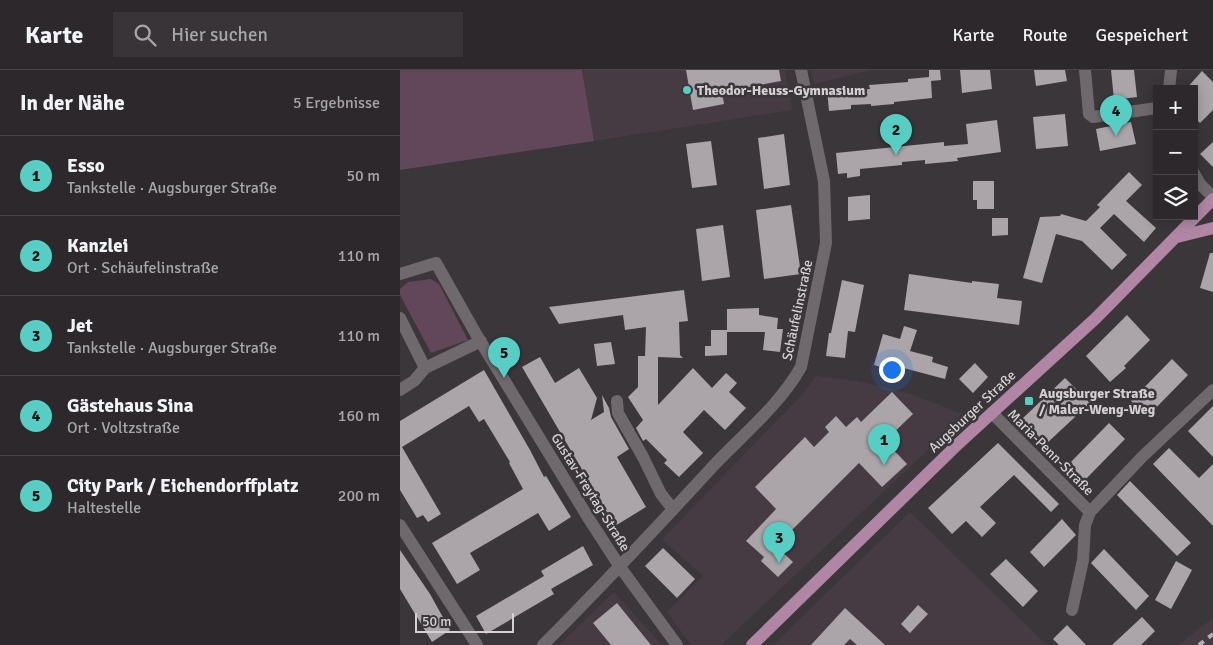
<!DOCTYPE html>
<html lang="de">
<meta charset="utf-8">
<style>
:root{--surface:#2c282b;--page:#383437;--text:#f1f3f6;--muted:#a6a6a9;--line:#484447;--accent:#56cec4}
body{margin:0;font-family:Signika,sans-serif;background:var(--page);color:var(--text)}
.controls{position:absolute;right:15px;top:15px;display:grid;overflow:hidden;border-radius:0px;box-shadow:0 2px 12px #0003}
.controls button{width:45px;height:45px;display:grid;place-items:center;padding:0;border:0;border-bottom:1px solid var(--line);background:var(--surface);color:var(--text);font:25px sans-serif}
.scale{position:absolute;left:15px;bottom:12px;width:99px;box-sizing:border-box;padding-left:5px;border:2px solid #d4d1d3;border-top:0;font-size:14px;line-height:18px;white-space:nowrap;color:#d4d1d3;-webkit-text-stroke:4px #3b3639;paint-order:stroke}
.you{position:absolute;left:491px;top:299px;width:18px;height:18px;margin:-12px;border:4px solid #fff;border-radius:50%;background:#1a73e8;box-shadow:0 0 0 8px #1a73e833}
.badge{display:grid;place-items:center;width:32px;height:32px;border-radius:50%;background:var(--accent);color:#111;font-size:16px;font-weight:700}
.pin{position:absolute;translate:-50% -41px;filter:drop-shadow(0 1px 2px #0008)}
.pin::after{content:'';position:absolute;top:26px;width:18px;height:15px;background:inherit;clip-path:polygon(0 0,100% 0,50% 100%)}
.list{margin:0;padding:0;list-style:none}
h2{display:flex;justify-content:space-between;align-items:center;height:65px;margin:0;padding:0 20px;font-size:21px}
h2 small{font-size:16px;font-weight:400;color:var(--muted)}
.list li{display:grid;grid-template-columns:32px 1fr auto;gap:15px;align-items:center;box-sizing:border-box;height:80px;padding:0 20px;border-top:1px solid var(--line)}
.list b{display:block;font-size:19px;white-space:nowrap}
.list p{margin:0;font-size:16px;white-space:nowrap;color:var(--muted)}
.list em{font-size:16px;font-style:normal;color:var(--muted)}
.icon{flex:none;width:28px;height:28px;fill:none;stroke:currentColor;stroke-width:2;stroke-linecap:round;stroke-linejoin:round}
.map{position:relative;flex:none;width:813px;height:575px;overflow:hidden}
header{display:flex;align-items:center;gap:30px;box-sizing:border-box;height:70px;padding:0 25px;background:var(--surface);border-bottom:1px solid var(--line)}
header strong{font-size:24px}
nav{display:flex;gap:28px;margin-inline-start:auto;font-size:18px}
.search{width:350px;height:45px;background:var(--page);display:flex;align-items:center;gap:12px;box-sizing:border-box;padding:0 18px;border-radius:0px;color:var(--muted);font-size:19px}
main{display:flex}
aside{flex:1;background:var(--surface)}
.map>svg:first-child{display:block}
</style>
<header>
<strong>Karte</strong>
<div class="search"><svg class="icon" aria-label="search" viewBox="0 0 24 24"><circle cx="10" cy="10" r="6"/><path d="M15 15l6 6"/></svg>Hier suchen</div>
<nav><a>Karte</a><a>Route</a><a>Gespeichert</a></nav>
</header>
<main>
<aside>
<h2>In der Nähe<small>5 Ergebnisse</small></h2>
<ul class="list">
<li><span class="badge">1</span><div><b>Esso</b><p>Tankstelle · Augsburger Straße</p></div><em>50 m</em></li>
<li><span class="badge">2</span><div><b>Kanzlei</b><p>Ort · Schäufelinstraße</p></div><em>110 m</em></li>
<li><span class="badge">3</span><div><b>Jet</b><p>Tankstelle · Augsburger Straße</p></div><em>110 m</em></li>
<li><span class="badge">4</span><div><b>Gästehaus Sina</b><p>Ort · Voltzstraße</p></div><em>160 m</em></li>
<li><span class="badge">5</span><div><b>City Park / Eichendorffplatz</b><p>Haltestelle</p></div><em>200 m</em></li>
</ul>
</aside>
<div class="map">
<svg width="813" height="575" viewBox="0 0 813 575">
<rect width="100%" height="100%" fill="#3b3639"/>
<path fill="#463b43" d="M182,0H385L392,40L194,71Z
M411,0H471L414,14Z
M416,306L458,311L511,324L565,345L321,575H291L267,542L303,506L262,469L401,326Z
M510,442L647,575H373Z
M214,522L262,575H159Z
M813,548V575H778Z"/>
<path fill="#62465a" d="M0,0H182L194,71L0,100Z
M31,209L39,214L68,270L31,283L0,225V219L8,212Z"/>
<path fill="#aba4a8" d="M286,0H379L381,11L322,22L324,34L293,40Z
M529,0H540L541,10L531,11L532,28L494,32V34L471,36V34L451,35V39L429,41L427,20L449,18V21L470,19L469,15L508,12V9L529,7Z
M560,0H590L592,19L562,23Z
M634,0H665L667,11L636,16Z
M711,0H734L737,27L714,30Z
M802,1L813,12V40L800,53L794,47V19H786Z
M665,44L668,76L636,79L633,47Z
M597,50L601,82L557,88L558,91L525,94V90L502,92V95L460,99V106L447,108V103L438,104L436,83L544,72V76L568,74L566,54Z
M731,52L736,74L700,81L696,59Z
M384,64L390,115L364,119L358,68Z
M311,71L317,115L292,118L286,74Z
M813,72V97L800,84Z
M729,102L742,115L726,131L756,158L744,172L714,144L700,158L727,185L712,200L682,171L656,164L642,213L623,208L640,147L660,146L661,144L686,151L700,137L697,135Z
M573,111H594V139H577V130H573Z
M470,125V149L448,151V127Z
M391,135L401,204L364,209L356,140Z
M592,148H608V165L592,166Z
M323,155L330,207L302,211L296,159Z
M810,183H813V222L800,218Z
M509,204L572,213V211L599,214L597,228L622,231L619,255L504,240Z
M442,210L464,215L455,262L448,261L445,288L426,286L429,263H431Z
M284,220L288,251L279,252L280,285L283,288L258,287V335L293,298L312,318L326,303L337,313L329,322L346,338L325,360L304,340L283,362L303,383L279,407L264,393L267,390L246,369L243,371L236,358L243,350L228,327L238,317V286H245L246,257L225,260L223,245L159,254L149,237Z
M359,238V245L378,248L377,259H383L380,282L363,280L365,262H327V239Z
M727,245L750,270L724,296L726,298L710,312L686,286Z
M504,256L517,260L510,281L533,287L532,292L548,297L545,309L496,296L495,301L474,295L483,264L500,269Z
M311,260H327V285L305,286V276H311Z
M211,272L215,294L197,296L194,274Z
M140,287L155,313L179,298L197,328L191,350L204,342L202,325L209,338L211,347L229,379L217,387L246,437L215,456L122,297Z
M772,289L788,305L747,347L731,331Z
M575,293L588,307L573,323L559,309Z
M84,300L130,380L144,407L146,406L171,447L149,461L138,443L70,483L80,500L57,514L32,473L123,419L109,393L110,392L84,349L79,352L69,336L2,377L41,444L28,452L23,445L17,448L0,420V351Z
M665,308L690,333L646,374L622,349Z
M492,322L513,344L485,371L507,394L482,417L459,393L385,467L377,477L393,492L378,507L361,491L364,487L346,471L376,439L355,417L405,367L414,377L429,362L425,357L436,346L446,357L457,347L461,352Z
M813,336V387L788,361Z
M709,353L725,369L684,411L668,395Z
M598,373L659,434L651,442L614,405L580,437L596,453L582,467L566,451L552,464L528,438Z
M769,378L799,408L813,394V456L753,394Z
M730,411L791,473L777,486L717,425Z
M662,449L676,465L644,497L630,482Z
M183,476L193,495L151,519L154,524L86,564L76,546L144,506L141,501Z
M263,478L295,509L277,528L245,496Z
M704,479L749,526L736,540L691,493Z
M0,480L30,524L50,560L32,572L0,519Z
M606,489L638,521L623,537L590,504Z
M776,491L792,500L771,539L755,530Z
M217,533L251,575H211L193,553Z
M518,535L528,544L510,563L501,554Z
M445,538L485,575H457L450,569L444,575H411Z
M742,547L755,561L741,575H712Z
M667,555L686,575H659L653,569Z"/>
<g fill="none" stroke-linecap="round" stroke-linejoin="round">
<path stroke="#6f696d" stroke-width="12" d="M685,0L689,44L693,47L757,38
M769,19L771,0
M794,103L800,114L813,127
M0,204L36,193L76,264L189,449L220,497L277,575
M0,248L25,298L81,271
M0,320L14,311L25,298
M217,331L218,343L243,387L261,424L273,439
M592,343L690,442
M0,455L77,575
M672,540L683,490L685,455L690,442L742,387L813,320
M143,575C202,516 259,455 316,393C346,362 380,334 401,297L426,173L424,111L401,0"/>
<path stroke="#b086a4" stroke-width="12" d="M777,167L813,158
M352,575L558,374L696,248L813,129"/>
<path stroke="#b3b0b2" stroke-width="4" stroke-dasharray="6 6" stroke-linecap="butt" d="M799,575L813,564"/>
</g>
<g fill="#56cec4" stroke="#3b3639" stroke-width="2">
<circle cx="287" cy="20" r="5"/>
<rect x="624" y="326" width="10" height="10" rx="2.5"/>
</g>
<g text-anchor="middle" stroke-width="5" stroke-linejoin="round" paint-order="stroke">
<g font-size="14" font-weight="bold" fill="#d4d1d3" stroke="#3b3639" text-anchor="start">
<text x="297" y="25">Theodor-Heuss-Gymnasium</text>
<text x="639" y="328">Augsburger Straße<tspan x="639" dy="16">/ Maler-Weng-Weg</tspan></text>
</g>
<g font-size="14" fill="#d4d1d3" stroke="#3b3639">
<text transform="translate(397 240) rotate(-78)" y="5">Schäufelinstraße</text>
<text transform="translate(572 341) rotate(-43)" y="5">Augsburger Straße</text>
<text transform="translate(651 382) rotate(45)" y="5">Maria-Penn-Straße</text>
<text transform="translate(191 422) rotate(58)" y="5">Gustav-Freytag-Straße</text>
</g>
</g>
</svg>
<div class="controls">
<button>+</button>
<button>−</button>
<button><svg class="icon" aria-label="layers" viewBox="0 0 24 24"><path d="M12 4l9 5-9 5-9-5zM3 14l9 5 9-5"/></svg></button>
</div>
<div class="scale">50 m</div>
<div class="you"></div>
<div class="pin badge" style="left:484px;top:395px">1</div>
<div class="pin badge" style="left:496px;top:85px">2</div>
<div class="pin badge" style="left:379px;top:493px">3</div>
<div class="pin badge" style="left:716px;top:66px">4</div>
<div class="pin badge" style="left:104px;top:308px">5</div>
</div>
</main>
